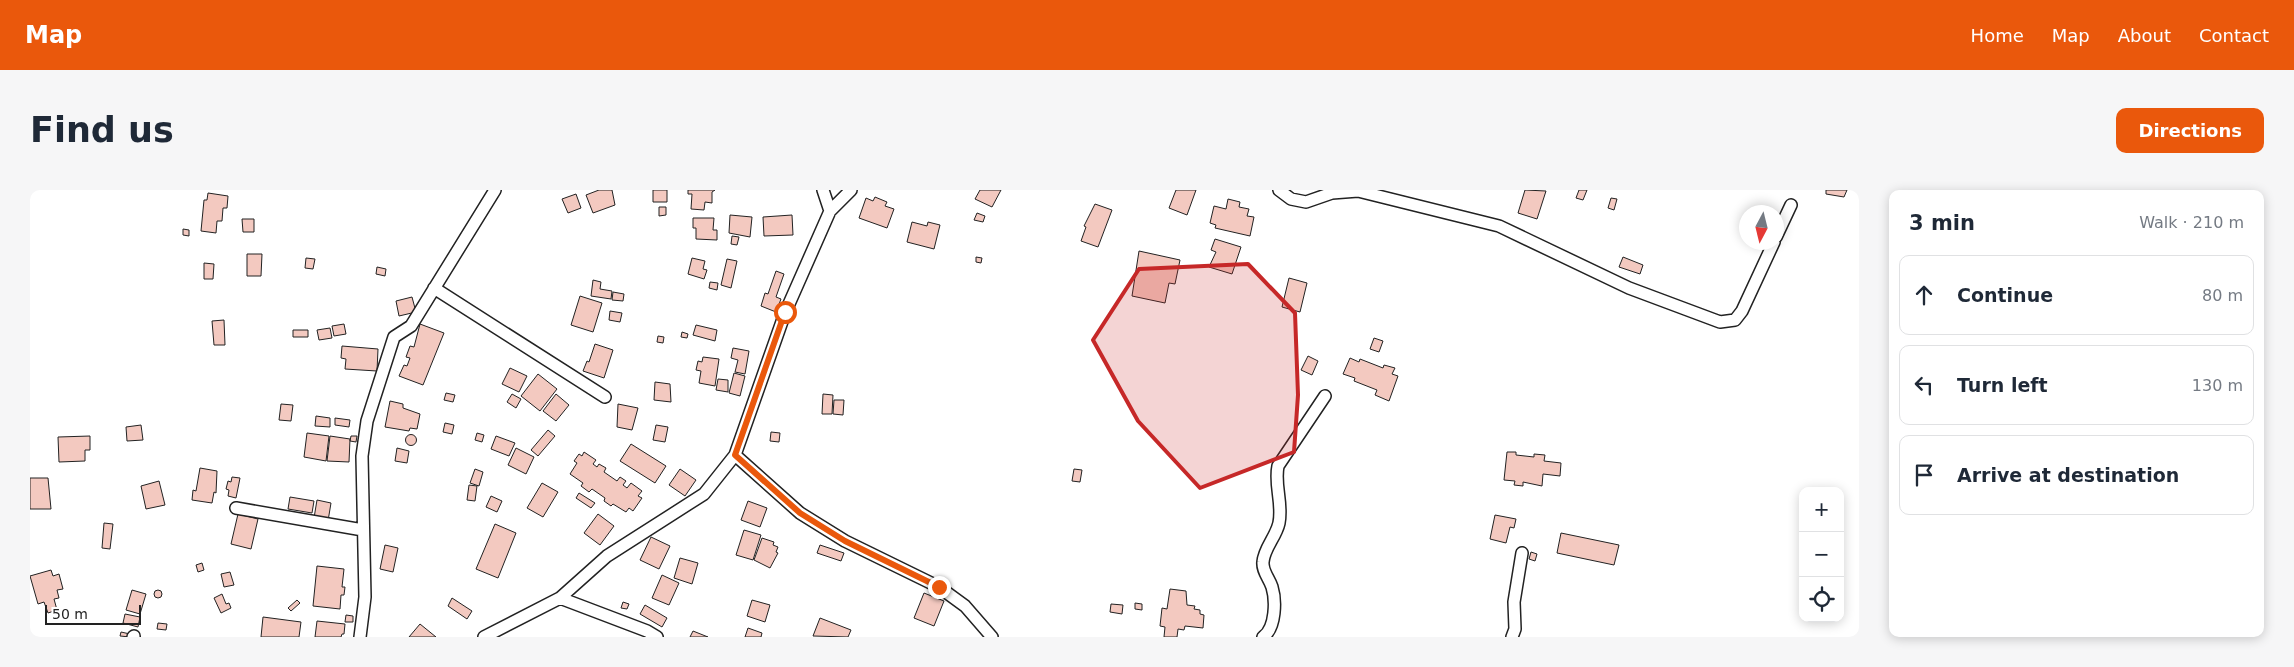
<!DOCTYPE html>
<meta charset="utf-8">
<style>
:root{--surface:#fff;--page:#f6f6f7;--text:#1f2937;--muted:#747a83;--line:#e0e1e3;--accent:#ea580c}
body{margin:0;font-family:"DejaVu Sans",sans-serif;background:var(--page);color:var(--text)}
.controls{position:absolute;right:15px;bottom:15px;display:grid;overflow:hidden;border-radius:10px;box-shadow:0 2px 12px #0003}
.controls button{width:45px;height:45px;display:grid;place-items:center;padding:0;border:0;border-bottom:1px solid var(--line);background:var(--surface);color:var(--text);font:25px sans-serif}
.compass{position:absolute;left:1709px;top:15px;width:45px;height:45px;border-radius:50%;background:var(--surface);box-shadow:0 2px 12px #0003;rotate:187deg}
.scale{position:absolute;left:15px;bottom:12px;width:96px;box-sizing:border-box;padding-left:5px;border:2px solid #222;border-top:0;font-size:14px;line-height:18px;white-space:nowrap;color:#222;-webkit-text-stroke:4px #fff;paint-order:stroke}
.stop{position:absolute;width:15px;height:15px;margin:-11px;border:4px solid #ea580c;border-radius:50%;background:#fff}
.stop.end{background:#ea580c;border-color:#fff;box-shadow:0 1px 5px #0008}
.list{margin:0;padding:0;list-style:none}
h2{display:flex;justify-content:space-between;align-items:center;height:65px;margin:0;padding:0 20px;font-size:21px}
h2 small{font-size:16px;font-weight:400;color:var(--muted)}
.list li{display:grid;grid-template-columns:32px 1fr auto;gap:15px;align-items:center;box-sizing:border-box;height:80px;margin:0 10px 10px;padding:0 10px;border:1px solid var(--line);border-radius:10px}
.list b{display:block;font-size:19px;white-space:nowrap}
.list em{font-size:16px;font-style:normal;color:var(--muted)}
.icon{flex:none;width:28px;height:28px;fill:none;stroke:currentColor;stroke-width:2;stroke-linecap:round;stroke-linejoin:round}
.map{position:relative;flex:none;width:1829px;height:447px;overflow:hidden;border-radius:10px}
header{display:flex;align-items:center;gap:30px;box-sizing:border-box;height:70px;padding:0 25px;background:var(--accent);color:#fff}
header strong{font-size:24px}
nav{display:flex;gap:28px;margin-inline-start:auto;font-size:18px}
.intro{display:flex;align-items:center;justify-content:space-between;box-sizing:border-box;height:120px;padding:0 30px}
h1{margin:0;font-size:35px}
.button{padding:12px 22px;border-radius:10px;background:var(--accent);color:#fff;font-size:18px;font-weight:700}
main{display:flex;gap:30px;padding:0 30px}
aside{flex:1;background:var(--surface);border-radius:10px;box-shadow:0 2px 12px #0003}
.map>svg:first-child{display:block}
</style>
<header>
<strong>Map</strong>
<nav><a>Home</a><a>Map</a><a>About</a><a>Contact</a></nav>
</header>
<div class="intro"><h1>Find us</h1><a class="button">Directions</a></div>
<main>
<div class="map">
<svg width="1829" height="447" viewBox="0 0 1829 447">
<rect width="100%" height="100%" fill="#fff"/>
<path fill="#f3c9c0" stroke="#222" d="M569,0H582L585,15L563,23L556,5Z
M623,0H637V12H623Z
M658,0H685L682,2V13L675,12L674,20L661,19L662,4H658Z
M950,0H971L962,17L945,9Z
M1146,0H1166L1157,25L1139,18Z
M1495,0L1516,1L1507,29L1488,23Z
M1549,0H1557L1553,10L1546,8Z
M1796,0H1817L1814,7L1796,4Z
M178,3L198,6L197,18H193L192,31H187L186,43L171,41L174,10H177Z
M546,4L551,18L538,23L532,9Z
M845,7L857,12L855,16L864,19L857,38L829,28L836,8L843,11Z
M1581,8L1587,9L1584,20L1578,18Z
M1198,9L1210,12L1209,17L1219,19L1217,26L1224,27L1220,46L1185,38L1186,35L1180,33L1184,16L1196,19Z
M1065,14L1082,20L1068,57L1051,51L1056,37L1054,36Z
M629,17H636V25L629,26Z
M947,23L955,26L953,32L944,30Z
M700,25L722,27L720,47L699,43Z
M762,25L763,45L734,46L733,27Z
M663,28H684L683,40H687V50L666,49V38H663Z
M212,29H224V42H213Z
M882,32L897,36L898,32L910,35L904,59L877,52Z
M153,39L159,40V46L153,45Z
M702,46L709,47L707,55L701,54Z
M1185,49L1211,57L1202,84L1179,77L1186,62L1181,60Z
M1109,61L1150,70L1145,94L1139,93L1135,113L1102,106Z
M217,64H232L231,86H217Z
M946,67L952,68L951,73L946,72Z
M1593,67L1613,75L1610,84L1589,77Z
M276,68L285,69L283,79L275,78Z
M662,68L675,71L673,79L677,80L674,89L658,84Z
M697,69L707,71L701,98L691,95Z
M174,73L184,74L183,89H174Z
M347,77L356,79L355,86L346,84Z
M746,81L754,84L746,107L751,109L746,122L731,116L735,103L738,104Z
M1259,88L1277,93L1270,122L1252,117Z
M563,90L571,92L570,99L582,101L581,109L561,106Z
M680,92L688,93L687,100L679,98Z
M583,102L594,104L593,111L582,110Z
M550,106L572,113L563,142L541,135Z
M382,107L386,122L369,126L366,111Z
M580,121L592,123L590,132L579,130Z
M194,130L195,155H184L182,131Z
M314,134L316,144L304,146L302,136Z
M390,134L414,143L393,195L369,186L374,175L377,176L380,168L376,167L380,156L384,157Z
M666,135L687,140L685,151L663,145Z
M300,138L302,148L289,150L287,140Z
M263,140H278V147H263Z
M652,142L658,144L657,148L651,147Z
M628,146L634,147L633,153L627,152Z
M1344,148L1353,151L1349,162L1340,159Z
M565,154L583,160L574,188L553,181L557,171L559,172Z
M312,156L348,159L347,181L315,179L316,169L311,168Z
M703,158L719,161L715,184L705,182L708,170L701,168Z
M1278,166L1288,171L1282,185L1271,180Z
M673,167L689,169L685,196L669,193L671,181L666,180L668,171L672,172Z
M1320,168L1329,172L1330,169L1353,178L1354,175L1365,178L1362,184L1368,186L1359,211L1345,205L1347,200L1324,191L1325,188L1313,184Z
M480,178L497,186L489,202L472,194Z
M704,183L715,186L710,206L699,203Z
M508,184L527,199L510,221L491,206Z
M688,189L698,190V202L686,200Z
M625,192L640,194L641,212L624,210Z
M416,203L425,205L423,212L414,210Z
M482,204L491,209L486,218L477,212Z
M526,204L539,215L526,231L513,221Z
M793,204L803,205L802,224H792Z
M804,210H814L813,225L803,224Z
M360,211L373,214V218L390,224L387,239L380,238L379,241L355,237Z
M251,214L263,215L261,231L249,230Z
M588,214L608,218L602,240L587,237Z
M286,226L300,228V237L285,236Z
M305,228L320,230L319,237L305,235Z
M415,233L424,235L422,244L413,242Z
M111,235L113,250L97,251L96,237Z
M626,235L638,237L635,252L623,250Z
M518,240L525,246L508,266L501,260Z
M741,242L750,243L749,252L740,251Z
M277,243L299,246L296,271L274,267Z
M447,243L454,245L452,252L445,250Z
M375.5 250a5.5 5.5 0 1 1 11 0a5.5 5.5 0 1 1-11 0Z
M60,246V260H55V271L29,272L28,247Z
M300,246L320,249L319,272L297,271Z
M321,246H327L326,252L320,251Z
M466,246L485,253L479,266L461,259Z
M601,254L636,276L625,293L590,271Z
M367,258L379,261L377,273L365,271Z
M486,258L504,267L496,284L478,275Z
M554,262L566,270L563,274L567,277L569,274L576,278L574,282L587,291L590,287L596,291L593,295L597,298L601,293L612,301L608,306L612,308L603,321L599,318L596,322L583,314L581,316L574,311L575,308L562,299L559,302L551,296L553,293L540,284L547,273L544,271L549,264L552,266Z
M1477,262H1486V265L1504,267V264L1515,265L1514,271L1531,273L1530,286L1513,284L1512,296L1493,292V296L1484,295L1485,291L1474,290Z
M170,278L187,281L186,303L184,302L182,313L162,310L163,300L166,301Z
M445,279L453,282L449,296L440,293Z
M650,279L666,290L655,306L639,295Z
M1044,279L1052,280L1050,292L1042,291Z
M202,287L210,288L206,308L198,306L199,300L196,299L198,291L201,292Z
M0,288H18L21,319H0Z
M129,291L135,315L116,319L111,296Z
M512,293L528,302L513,327L497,318Z
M439,295L447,296L445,311L437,310Z
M549,303L565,313L561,318L546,308Z
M461,306L472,311L467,322L456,317Z
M260,307L284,311L282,323L258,319Z
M287,310L301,313L298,331L284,328Z
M718,311L737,318L730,337L711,330Z
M208,324L228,329L221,359L201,354Z
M568,324L584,336L570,355L554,343Z
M1465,325L1486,329L1484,338L1480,337L1476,353L1460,349Z
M74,333L83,334L80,359L72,358Z
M465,334L486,343L468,388L446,379Z
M714,340L731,345L723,370L706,365Z
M1531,343L1589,355L1584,375L1527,363Z
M621,347L640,356L629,379L610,370Z
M732,348L744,352L743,355L748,357L746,362L748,363L740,378L724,370Z
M355,355L368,358L363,382L350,379Z
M790,355L814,363L811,371L787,363Z
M1501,362L1507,364L1505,371L1499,369Z
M650,368L668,373L662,394L644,388Z
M172,373L174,380L168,382L166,375Z
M287,376L314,379L312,397H315L314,405H311L310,419L283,416Z
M21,380L23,386L29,384L33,399L27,400L29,408L24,409L27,420L18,423L14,412L8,414L0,386Z
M200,382L204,395L194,397L191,384Z
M632,385L649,393L639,415L622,408Z
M1140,399L1156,401L1157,415L1165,416L1164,419L1170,420V424L1174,425L1173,438L1155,436L1154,440L1148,439L1147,447H1134L1135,437L1130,436L1132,418L1137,419Z
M124 404a4 4 0 1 1 8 0a4 4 0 1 1-8 0Z
M102,400L116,404L110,424L96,420Z
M894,403L914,411L904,436L884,428Z
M192,404L196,414L199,413L201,418L191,423L184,408Z
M422,408L442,421L437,429L418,416Z
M267,410L270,413L261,421L258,418Z
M722,410L740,415L735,432L717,426Z
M593,412L599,414L597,419L591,418Z
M1105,413L1112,414V420L1105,419Z
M1081,414L1093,415L1092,424L1080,422Z
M615,415L637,428L632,437L610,424Z
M95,424L110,427L108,437L93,433Z
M316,425L323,426V432H315Z
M233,427L271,432L269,447H231Z
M790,428L821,440L818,447L783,446Z
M287,431L315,434L314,444H312L311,447H285Z
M128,433L137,434L136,440L127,439Z
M390,434L406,447H379Z
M718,438L732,443L731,447H715Z
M663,441L678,447H660Z
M91,442L100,444V447L90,446Z"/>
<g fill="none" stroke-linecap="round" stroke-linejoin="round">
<g stroke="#222" stroke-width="14">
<path id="street" d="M793,0L800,21
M1249,0L1261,9L1276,12L1302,3L1328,1L1469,36L1599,98L1690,132L1705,130L1712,121L1744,52
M1746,47L1761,15
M404,98L575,207
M705,265L770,323L815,351L909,397L935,416L962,447
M206,318L333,340
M530,408L617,441L627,447
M103,447L104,446
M330,447L335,407L332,266L337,231L364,147L381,136L465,0
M454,447L530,408L577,366L674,304L705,265L755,123L800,21L821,0
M1233,447C1246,438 1246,410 1242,397C1239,388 1232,381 1233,372C1234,358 1246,347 1249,333C1253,313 1244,295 1248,276L1295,206
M1482,447L1485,439L1484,412L1492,363"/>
</g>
<use href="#street" stroke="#fff" stroke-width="11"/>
</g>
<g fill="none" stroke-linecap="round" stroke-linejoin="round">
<path stroke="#ea580c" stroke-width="6" d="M755,122L705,265L770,323L815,351L909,397"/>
</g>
<path fill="#c62828" fill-opacity="0.2" stroke="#c62828" stroke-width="4" stroke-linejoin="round" d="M1218,74L1265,123L1268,205L1264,262L1170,298L1108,231L1063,150L1109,79Z"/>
</svg>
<div class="controls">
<button>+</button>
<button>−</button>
<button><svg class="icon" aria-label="locate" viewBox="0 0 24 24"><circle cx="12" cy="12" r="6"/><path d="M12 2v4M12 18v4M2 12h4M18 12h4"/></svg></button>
</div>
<svg class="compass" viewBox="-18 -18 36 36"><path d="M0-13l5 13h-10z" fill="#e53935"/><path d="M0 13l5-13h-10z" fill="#747a83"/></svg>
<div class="scale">50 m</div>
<div class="stop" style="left:755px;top:122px"></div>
<div class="stop end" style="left:909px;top:397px"></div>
</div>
<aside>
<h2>3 min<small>Walk · 210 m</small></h2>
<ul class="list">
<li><svg class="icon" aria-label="ahead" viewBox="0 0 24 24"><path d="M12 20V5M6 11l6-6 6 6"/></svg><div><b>Continue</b></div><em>80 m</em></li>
<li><svg class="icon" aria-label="left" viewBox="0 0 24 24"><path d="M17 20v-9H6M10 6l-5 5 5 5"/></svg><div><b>Turn left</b></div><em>130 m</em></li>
<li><svg class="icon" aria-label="arrive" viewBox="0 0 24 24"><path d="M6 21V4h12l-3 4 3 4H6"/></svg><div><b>Arrive at destination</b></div></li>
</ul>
</aside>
</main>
